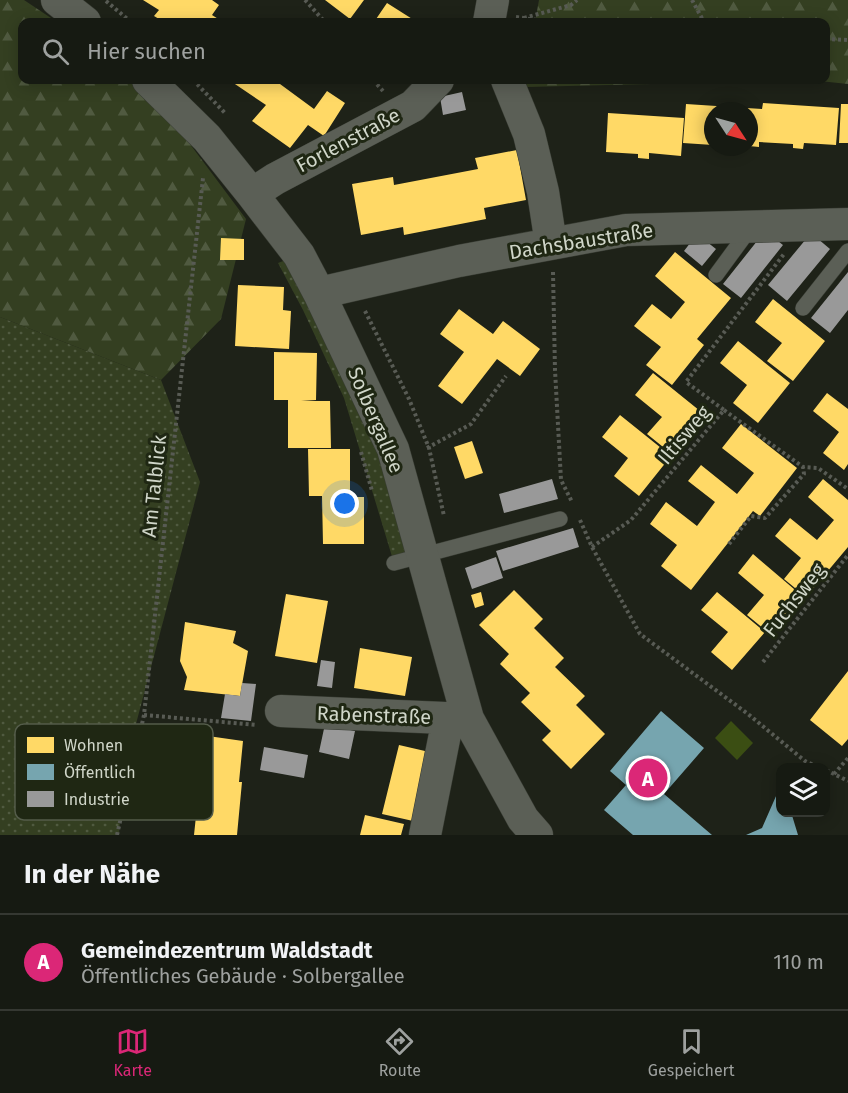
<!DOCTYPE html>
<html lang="de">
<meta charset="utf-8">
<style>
:root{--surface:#161a12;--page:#232720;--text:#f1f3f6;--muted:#9ea19f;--line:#353832;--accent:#db2777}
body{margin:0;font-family:"Fira Sans",sans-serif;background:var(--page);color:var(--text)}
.controls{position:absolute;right:18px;bottom:18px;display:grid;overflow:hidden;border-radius:12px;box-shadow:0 3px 15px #0003}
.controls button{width:54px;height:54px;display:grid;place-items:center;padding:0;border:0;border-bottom:2px solid var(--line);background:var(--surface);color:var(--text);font:30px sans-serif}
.compass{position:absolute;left:704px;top:102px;width:54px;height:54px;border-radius:50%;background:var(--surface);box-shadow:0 3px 15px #0003;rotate:126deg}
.you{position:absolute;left:345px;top:504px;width:21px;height:21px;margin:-15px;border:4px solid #fff;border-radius:50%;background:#1a73e8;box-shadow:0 0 0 9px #1a73e833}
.badge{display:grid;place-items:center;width:39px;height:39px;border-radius:50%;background:var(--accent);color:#fff;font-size:20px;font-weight:700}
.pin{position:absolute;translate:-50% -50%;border:3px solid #fff;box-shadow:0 2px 6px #0006}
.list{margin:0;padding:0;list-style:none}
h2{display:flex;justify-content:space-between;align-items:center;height:78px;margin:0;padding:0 24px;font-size:26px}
h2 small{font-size:20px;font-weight:400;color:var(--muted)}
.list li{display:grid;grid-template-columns:39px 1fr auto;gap:18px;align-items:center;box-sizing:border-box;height:96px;padding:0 24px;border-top:2px solid var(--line)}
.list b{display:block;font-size:22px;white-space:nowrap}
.list p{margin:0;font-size:20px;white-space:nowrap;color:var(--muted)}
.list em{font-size:20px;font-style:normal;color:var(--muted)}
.icon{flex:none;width:33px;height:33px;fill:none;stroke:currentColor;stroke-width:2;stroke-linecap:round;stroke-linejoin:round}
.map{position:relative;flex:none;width:848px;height:835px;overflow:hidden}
.search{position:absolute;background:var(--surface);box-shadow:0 3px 15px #0003;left:18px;right:18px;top:18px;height:66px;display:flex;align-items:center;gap:15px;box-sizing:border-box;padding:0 21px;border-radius:12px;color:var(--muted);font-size:22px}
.sheet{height:174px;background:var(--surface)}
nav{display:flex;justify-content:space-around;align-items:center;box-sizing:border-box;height:84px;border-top:2px solid var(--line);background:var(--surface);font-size:16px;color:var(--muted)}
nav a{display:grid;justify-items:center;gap:3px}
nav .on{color:var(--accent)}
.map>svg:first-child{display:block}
</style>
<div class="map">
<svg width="848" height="835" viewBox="0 0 848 835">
<defs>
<pattern id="grass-dots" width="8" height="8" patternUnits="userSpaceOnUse" patternTransform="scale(1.5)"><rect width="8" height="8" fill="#343f21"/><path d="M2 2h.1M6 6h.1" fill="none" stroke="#505a40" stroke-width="1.8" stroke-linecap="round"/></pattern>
<pattern id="forest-firs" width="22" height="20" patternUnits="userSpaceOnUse" patternTransform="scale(1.5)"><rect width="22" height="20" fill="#343f21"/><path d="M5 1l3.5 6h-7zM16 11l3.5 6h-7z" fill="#505a40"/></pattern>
</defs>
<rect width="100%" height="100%" fill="#1e2218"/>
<path fill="url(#grass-dots)" d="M299,255L422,556L394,563L344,398L303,310L278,263Z
M0,317L161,380L200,482L123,773L119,835H0Z"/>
<path fill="url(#forest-firs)" d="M0,0H24L57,22H22V80H142L246,219L221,319L161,380L0,317Z
M539,0H848V84L810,80L526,87L527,80H826V22H535Z"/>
<path fill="#3b4e13" d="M731,721L753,743L737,760L715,738Z"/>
<path fill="#ffd966" d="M143,0H212L219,5L212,15L223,22H164L154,16L159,10Z
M325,0H364L350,19Z
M387,3L417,22H374Z
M229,80H283L280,84L314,109L327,91L345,103L324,136L308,125L290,148L252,121L266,105Z
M763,103L839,108L836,145L804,143L803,149L793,148V144L759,142V147L749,146V111H713V145L683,143L686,104L762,109Z
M841,104H848V143H839Z
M608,113L684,118L681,156L649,153V159L638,158V154L606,152Z
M716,147H726V151L716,150Z
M517,150L526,200L484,208L486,219L404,235L403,227L361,235L352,184L393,177L394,185L478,169L475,158Z
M221,238L244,239V260H220Z
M675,252L731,298L697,339L704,345L672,385L646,365L661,347L634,326L652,304L671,319L685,302L655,276Z
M238,285L284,287L283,310L291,311L289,349L235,346Z
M773,299L825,341L793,381L767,361L782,343L755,322Z
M459,309L493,334L503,321L540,349L520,376L497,359L462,404L438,386L464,352L440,334Z
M738,341L790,383L758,423L733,403L747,385L720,363Z
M274,352L317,353L316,400L301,401H330L331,448H288V400H274Z
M653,373L705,415L673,455L647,434L662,417L635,395Z
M827,393L848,409V464L844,470L823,453L839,432L813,411Z
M620,415L671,456L639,496L614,476L628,458L602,437Z
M741,424L797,468L760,516L753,511L691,590L661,566L677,545L650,524L666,502L697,526L715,502L688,481L701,465L737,494L754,473L722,448Z
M472,441L483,473L465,479L454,447Z
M308,449H350V497H364V544H323L322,496H309Z
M823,479L848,500V547L806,597L784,579L801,558L775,536L790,518L817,540L834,520L808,497Z
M753,554L801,595L769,633L747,615L764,595L738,573Z
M514,590L543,619L534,628L564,658L555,667L585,696L576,705L605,734L571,769L542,740L551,731L521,702L530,693L500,664L509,654L479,625Z
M481,592L484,605L475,608L471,595Z
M717,592L765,632L732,670L711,652L728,632L701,610Z
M286,594L328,601L317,663L275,656Z
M185,622L236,631L233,643L248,651L240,696L184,690L187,677L180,661Z
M360,648L412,657L405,696L354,688Z
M848,671V739L842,746L810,720Z
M201,735L243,741L239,782H242L237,835H194L200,778L196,777Z
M399,745L438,754L422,823L382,814Z
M365,815L404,824L401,835H360Z"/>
<path fill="#76a5af" d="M661,711L704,748L664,794L712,835H633L604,810L626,785L610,771Z
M780,787V812H791L798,835H746L762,828Z"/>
<path fill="#999" d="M462,92L466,110L443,115L440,97Z
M765,231L783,245L741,298L723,284Z
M811,233L830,249L787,301L768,285Z
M697,234L716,249L702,266L684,251Z
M848,272V310L830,333L811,318Z
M552,479L558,499L504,513L499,494Z
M573,528L579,547L503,571L496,551Z
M496,557L503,578L472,589L465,568Z
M321,660L335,662L332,688L317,686Z
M242,683L256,684L251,721L221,718L225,694L240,696Z
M325,724L355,731L349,759L319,752Z
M264,747L308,755L304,778L260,770Z"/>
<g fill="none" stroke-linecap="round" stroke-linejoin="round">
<g stroke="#383c33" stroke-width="16">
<path id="lane" d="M716,275L752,226
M803,308L848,251
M394,563L560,519"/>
</g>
<g stroke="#383c33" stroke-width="33">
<path id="street" d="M57,0L85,22
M489,22L493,0
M148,80L207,138L252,194L299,255L319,293L393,449L468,719L523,819L537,835
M507,80L529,134L543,192L551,244
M252,194L275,179L413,106L438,80
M319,293L459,261L626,230L848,224
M281,711L468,719
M425,835L448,719"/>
</g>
<path stroke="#585b54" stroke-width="4" stroke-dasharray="3 3" stroke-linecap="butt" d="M305,0L325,22
M692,0L704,22
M106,1L131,22
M516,17L551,22
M524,18L571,5L577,0
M826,39L848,40
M193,80L226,114
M373,80L383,91
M553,272L555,370L561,480L572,502
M365,311L409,399L429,448L444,516
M724,410L803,467L818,468L848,489
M427,448L471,424L506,376
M361,452L372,491
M580,520L592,547L640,634L748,714L805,761L820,768
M729,544L751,516L765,518L804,474L803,467
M592,547L631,520L724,410L686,382L784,254
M763,662L848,555
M144,715L257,725
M826,770L848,781
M834,774L848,758
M117,835L144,715L203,178"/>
<use href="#lane" stroke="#5b5f56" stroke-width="15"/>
<use href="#street" stroke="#5b5f56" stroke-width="32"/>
</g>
<g text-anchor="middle" stroke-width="6" stroke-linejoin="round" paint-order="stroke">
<g font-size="20" fill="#d0d6c9" stroke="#1f2713">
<text transform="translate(348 140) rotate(-28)" y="7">Forlenstraße</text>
<text transform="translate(581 241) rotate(-9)" y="7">Dachsbaustraße</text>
<text transform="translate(376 420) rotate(67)" y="7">Solbergallee</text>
<text transform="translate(684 435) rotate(-50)" y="7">Iltisweg</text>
<text transform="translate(154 486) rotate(-84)" y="7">Am Talblick</text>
<text transform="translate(794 600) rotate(-52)" y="7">Fuchsweg</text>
<text transform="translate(374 715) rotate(2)" y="7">Rabenstraße</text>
</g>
</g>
<rect x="15" y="724" width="198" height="96" rx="9" fill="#1f2713" stroke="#545c4a" stroke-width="1.5"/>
<rect x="27" y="737" width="27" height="16" fill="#ffd966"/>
<rect x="27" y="764" width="27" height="16" fill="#76a5af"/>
<rect x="27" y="791" width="27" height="16" fill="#999"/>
<g font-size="16" fill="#d0d6c9">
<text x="64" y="751">Wohnen</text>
<text x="64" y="778">Öffentlich</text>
<text x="64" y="805">Industrie</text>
</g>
</svg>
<div class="controls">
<button><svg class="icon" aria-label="layers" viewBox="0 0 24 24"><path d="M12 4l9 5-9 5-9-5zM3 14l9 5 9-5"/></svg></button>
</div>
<svg class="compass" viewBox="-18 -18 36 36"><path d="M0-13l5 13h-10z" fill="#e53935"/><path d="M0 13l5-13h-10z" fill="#9ea19f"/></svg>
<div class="you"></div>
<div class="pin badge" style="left:648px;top:778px">A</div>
<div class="search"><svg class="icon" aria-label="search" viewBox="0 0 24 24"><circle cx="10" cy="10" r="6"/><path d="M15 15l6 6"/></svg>Hier suchen</div>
</div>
<section class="sheet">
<h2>In der Nähe<small></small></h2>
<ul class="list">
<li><span class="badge">A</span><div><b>Gemeindezentrum Waldstadt</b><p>Öffentliches Gebäude · Solbergallee</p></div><em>110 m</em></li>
</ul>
</section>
<nav>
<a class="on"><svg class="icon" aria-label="map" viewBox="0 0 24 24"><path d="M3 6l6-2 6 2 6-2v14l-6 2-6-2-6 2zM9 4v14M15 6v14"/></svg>Karte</a>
<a><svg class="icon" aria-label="directions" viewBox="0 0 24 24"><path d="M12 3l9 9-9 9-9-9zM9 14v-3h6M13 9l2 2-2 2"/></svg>Route</a>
<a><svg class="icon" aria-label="saved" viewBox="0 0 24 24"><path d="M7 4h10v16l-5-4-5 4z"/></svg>Gespeichert</a>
</nav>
